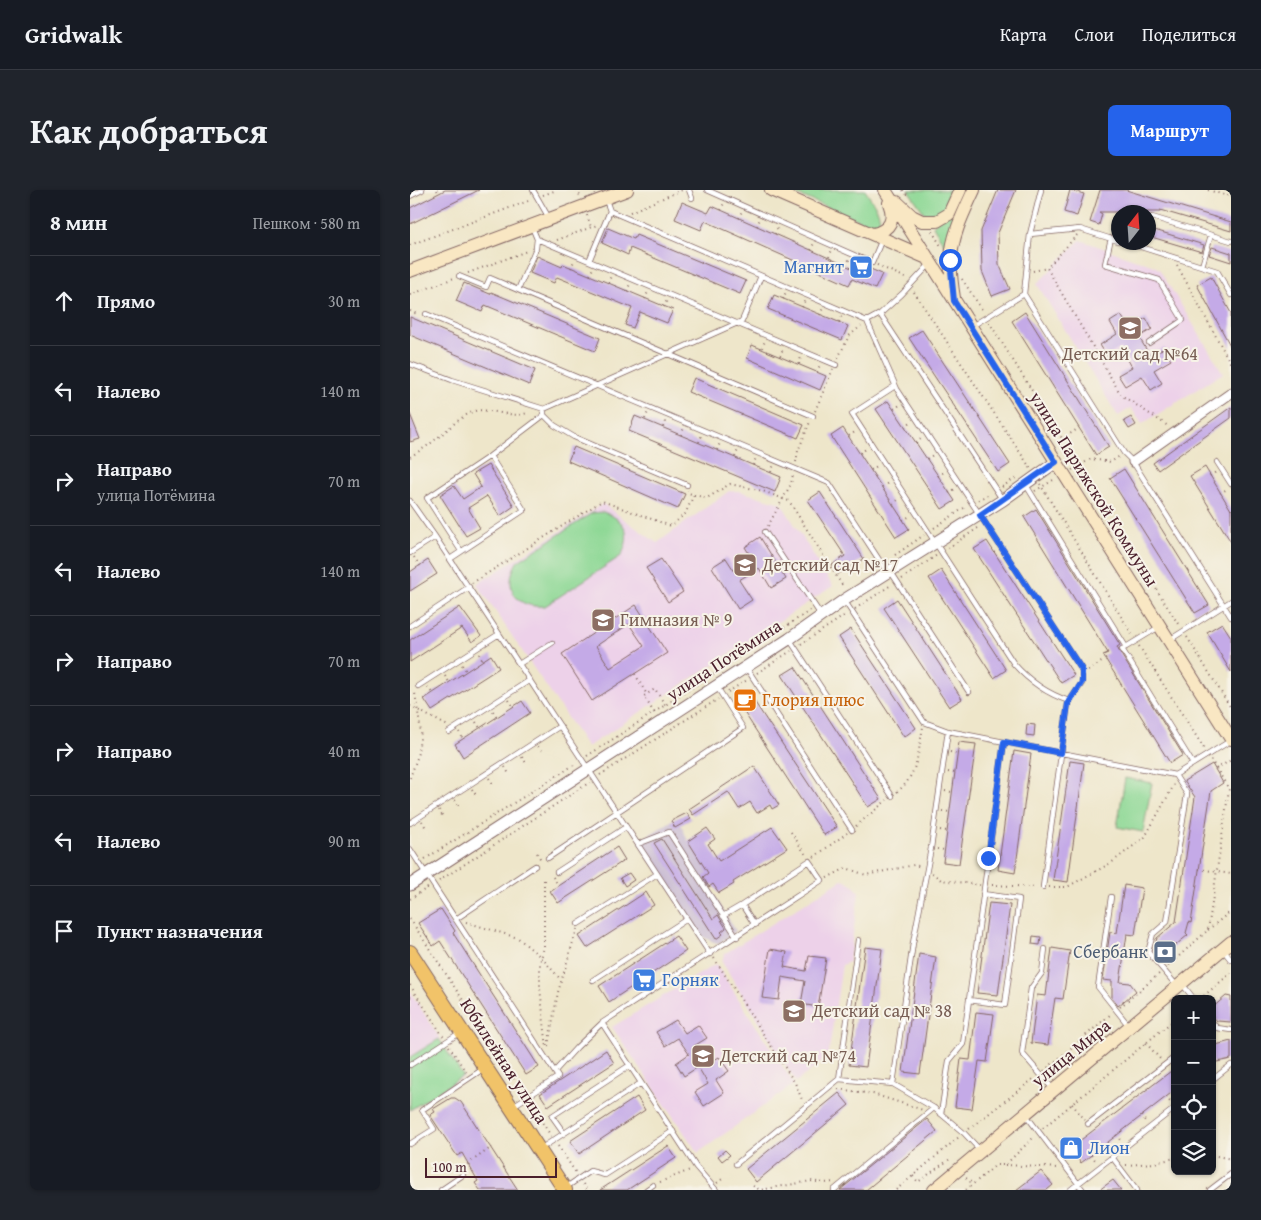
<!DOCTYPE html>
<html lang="ru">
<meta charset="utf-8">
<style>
:root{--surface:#171b24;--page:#20242c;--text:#f1f3f6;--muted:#9ea1a6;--line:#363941;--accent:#2563eb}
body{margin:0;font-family:"Gentium Book Plus",serif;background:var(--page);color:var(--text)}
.controls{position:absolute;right:15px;bottom:15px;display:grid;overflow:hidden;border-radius:8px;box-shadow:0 1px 4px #0004}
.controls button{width:45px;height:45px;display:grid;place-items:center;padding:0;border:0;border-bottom:1px solid var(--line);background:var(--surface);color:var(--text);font:25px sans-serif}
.compass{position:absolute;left:701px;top:15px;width:45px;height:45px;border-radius:50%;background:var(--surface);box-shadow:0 1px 4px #0004;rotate:17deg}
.scale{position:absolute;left:15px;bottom:12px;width:132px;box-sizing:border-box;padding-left:5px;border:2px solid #4a1f2b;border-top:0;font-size:14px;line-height:18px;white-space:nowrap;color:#4a1f2b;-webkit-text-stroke:4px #f7f3e8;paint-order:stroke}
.stop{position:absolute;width:15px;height:15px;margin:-11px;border:4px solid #2563eb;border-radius:50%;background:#fff}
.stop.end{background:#2563eb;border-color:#fff;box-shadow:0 1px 5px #0008}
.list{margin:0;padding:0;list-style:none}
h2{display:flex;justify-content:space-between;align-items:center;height:65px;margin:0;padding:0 20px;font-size:21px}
h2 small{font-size:16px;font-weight:400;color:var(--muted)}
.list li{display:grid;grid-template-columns:32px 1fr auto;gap:15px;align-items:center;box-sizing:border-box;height:90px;padding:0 20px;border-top:1px solid var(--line)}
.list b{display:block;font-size:19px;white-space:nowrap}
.list p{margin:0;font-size:16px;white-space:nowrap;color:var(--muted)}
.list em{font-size:16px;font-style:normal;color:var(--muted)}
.icon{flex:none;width:28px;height:28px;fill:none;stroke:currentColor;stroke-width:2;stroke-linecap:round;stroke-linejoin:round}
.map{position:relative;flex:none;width:821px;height:1000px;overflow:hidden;border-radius:8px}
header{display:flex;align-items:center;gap:30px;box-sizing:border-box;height:70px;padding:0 25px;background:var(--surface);border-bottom:1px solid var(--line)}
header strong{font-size:24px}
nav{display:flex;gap:28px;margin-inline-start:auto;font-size:18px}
.intro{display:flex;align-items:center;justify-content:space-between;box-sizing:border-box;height:120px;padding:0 30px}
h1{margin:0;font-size:35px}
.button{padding:12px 22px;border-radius:8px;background:var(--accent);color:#fff;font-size:18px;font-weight:700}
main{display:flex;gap:30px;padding:0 30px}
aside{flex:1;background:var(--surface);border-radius:8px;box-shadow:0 1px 4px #0004}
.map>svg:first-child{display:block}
</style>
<header>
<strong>Gridwalk</strong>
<nav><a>Карта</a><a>Слои</a><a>Поделиться</a></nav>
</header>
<div class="intro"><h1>Как добраться</h1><a class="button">Маршрут</a></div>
<main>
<aside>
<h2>8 мин<small>Пешком · 580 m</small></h2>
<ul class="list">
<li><svg class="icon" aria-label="ahead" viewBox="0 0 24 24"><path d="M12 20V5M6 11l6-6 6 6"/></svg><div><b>Прямо</b></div><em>30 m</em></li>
<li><svg class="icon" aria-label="left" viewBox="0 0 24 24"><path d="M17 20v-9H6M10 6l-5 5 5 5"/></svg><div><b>Налево</b></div><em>140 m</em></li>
<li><svg class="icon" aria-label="right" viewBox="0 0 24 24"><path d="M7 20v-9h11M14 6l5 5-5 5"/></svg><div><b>Направо</b><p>улица Потёмина</p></div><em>70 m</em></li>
<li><svg class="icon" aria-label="left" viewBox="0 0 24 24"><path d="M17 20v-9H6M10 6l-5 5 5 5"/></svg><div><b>Налево</b></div><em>140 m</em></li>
<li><svg class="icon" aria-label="right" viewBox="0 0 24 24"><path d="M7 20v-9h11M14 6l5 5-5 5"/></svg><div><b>Направо</b></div><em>70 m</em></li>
<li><svg class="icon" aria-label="right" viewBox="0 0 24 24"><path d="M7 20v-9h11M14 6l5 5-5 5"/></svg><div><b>Направо</b></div><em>40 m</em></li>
<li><svg class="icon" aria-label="left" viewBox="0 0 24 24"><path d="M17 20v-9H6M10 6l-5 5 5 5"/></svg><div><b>Налево</b></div><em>90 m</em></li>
<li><svg class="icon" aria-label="arrive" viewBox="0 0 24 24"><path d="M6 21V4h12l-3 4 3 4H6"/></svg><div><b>Пункт назначения</b></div></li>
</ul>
</aside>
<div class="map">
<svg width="821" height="1000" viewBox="0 0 821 1000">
<rect width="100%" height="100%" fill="#f7f3e8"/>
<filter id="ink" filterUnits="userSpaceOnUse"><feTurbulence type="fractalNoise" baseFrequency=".02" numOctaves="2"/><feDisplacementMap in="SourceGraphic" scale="10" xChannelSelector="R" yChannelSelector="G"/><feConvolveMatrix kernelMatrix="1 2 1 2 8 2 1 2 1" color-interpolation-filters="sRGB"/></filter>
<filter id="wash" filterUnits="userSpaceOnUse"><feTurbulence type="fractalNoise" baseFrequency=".0096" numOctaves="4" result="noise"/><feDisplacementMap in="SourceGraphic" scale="20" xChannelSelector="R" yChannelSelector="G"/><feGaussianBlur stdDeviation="1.12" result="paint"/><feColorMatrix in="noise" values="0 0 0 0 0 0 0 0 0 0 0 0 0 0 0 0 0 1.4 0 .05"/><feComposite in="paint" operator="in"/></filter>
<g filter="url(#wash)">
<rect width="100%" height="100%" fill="#eee6ca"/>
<path fill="#edd1e9" d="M670,50L744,76L749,79L813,183L732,234L721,218L708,226L627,94Z
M319,301H329L371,313L423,396L177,557L67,394L193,314L247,353Z
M432,690L441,693L449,702L439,772L432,775L418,867L386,892L312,772L314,764Z
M306,774L384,894L288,963L202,837Z
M0,801L54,887L0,921Z"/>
<path fill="#ccbfd4" d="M268,627L278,651L298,683L293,687L326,741L308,754L291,746L229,651Z"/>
<path fill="#8ed895" stroke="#6c7c60" d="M376,0H455C460,9 477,28 466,37L461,35Z
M498,0H544L537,18L524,26L515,24Z
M554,0H560L537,59L523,36Z
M193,322C217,330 222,345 211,366L135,416C106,419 92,398 107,372L182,323Z
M715,588L742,593L733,642L707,637Z
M29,849L53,886L0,920V867Z"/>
<g id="blocks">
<path fill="#c4aae7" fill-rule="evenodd" d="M35,0H69L0,34V18Z
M588,0H606L588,43L589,74L600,99L582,106L572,81L571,41Z
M660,0L674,4L667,26L654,22Z
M690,0H716L821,32V41L750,20V22H689L692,24L689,35L680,32Z
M272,12L298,23L302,16L446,80L449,74L472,84L465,99L442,89L439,95L295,31L291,40L265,29Z
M198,38L224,49L226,45L336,91L330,104L220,58L218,65L192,53Z
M738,38L794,55L792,62L738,46Z
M802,57L821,63V72L799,65Z
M127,66L152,77L153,74L263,120L257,133L230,122L223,138L215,135L222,118L147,87L144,93L120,83Z
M801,87L821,123V157L787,95Z
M54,93L80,104L81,102L190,148L185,161L75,115L72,122L46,111Z
M364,105L438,136L432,150L358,119Z
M615,122L699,257L686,265L602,131Z
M711,125L719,138L736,128L742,139L729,147L740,166L754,158L761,170L744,180L752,193L741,200L732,186L715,196L708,185L722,177L711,158L697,166L690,155L707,144L700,132Z
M0,127L125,180L119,195L0,145Z
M512,140L600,274L588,282L499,148Z
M342,155L416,186L410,200L337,168Z
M284,188L394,235L388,248L278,202Z
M478,211L545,311L532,319L466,219Z
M821,217V228L748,280L743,273Z
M0,224L10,249L0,252Z
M225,226L371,287L365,302L219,241Z
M721,227L726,235L719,239L714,231Z
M433,238L499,339L486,347L421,246Z
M164,257L275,304L268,319L158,271Z
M78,275L104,316L90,326L77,306L58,318L70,338L56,346L30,305L44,296L53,309L71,297L63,284Z
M795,277L821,320V352L780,286Z
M714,279L799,415L785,423L700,288Z
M410,302L454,369L428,384L422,375L435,366L398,310Z
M626,319L710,455L707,457L709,461L773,565L760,573L693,465L698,463L614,327Z
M350,347L376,389L361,398L349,378L329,390L342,410L328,419L302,377L316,368L325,382L343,370L335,357Z
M577,351L664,485L651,493L564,359Z
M251,369L273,402L258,412L236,378Z
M18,370L27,384L0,401V382Z
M531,380L596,480L584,488L519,388Z
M487,409L552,509L539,517L474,418Z
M226,415L257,463L182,511L152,464ZM219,434L234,456L200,478L186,456Z
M50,417L71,446L62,452L52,438L0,472V450Z
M812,433L821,447V482L797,442Z
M441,439L506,538L494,547L429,447Z
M81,465L89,478L22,521L14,509Z
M385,477L471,609L458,617L372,485Z
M340,505L427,637L414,645L328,513Z
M112,511L120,523L53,567L45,554Z
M617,534L625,535L624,546L616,545Z
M549,552L566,554L549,674L533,672Z
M604,561L621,564L605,683L588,680Z
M660,571L674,573L658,692L643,690Z
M802,574L813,593L801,601L781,733L779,732L776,743L778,745L749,769L743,762L747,748L766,732L785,607L774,591Z
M344,576L369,615L362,619L360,615L347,623L340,612L329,619L318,602L283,625L279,619Z
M277,623L281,629L265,638L261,631Z
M362,637L377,658L323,692L324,694L309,703L303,694L299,697L293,687L298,683L278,651L297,638L305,649L298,654L309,671Z
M252,649L303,729L308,725L316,738L311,742L313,744L306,749L244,653Z
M207,657L215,670L148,713L140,701Z
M219,683L224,690L215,696L210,688Z
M714,695L732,698L725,745L717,744L710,792L720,793L726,801L708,816L702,808V791L693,790L700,742L707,743Z
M236,702L244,715L177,758L169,746Z
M579,713L600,715L588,805L567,803Z
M31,719L45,741L43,743L129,877L116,885L30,751L23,756L8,733Z
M266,746L276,761L199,812L189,796Z
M623,746L631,747L630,755L622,754Z
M455,757L472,759L456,877L439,875Z
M642,758L660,761L653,809L645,808L638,855L621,853L627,805L636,806Z
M360,759L377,762L374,777L396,781L399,766L416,768L408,817L391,814L395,791L372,787L369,810L352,808Z
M509,764L526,767L510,884L493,882Z
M816,806L821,807V832L807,831L802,825V818Z
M566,822L584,824L577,872L569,871L562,919L545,917L551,869L560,870Z
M266,830L275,843L288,835L297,848L284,856L296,875L309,867L319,881L306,890L314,903L294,916L285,902L298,894L288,877L274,886L266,873L279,864L268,848L255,856L246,842Z
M821,851V869L802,873V856Z
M196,860L204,873L138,916L130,904Z
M765,878V900L671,973L659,959Z
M429,903L439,915L346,992L336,979Z
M227,907L235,920L169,964L160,951Z
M41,908H45L51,912L108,1000H70L65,993L68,991L52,963L47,966L20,925L25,922L23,919Z
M517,929L527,941L456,1000H430Z
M258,956L266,968L217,1000H190Z
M315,960L320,965L312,971L308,966Z
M631,981L643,995L637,1000H606Z
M703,990L711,1000H689Z"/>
</g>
</g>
<g filter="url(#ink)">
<use href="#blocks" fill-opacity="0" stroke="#836563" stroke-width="1"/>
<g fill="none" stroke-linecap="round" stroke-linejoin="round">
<g stroke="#836563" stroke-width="6">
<path id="service" d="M123,0L139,28
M279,0L282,8
M297,0L462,73L472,49
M0,6L12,0
M200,21L457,131
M742,27L821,51
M620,44L631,0
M701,48L695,74L749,90L773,130L739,153
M127,49L426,175
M708,51L670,39L620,44L614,104L714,263L723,272L821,427
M715,52L807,81L821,105
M179,71L200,21L196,10
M520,74L492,104L470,124L592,309
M792,76L801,45
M49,86L76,97L80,88L403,226
M108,100L126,58L127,49L122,37
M16,124L419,293L477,382
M470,124L457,131L487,199L672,480V493L658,513L633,697
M562,136L614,104
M0,174L42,190L134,219L332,131L351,86
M485,196L442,224L604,474C619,491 638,504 659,511
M134,219V225L144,235L164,247L277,295
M80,266L134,225
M807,272L821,294
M616,295L716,457L712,459L783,574
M0,311L24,345L300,764
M355,342L411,425
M0,363L25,347
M40,369L114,320L80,266L17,308L51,361
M481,382L559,502
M434,410L514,532L538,541L765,585L820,551
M0,436L59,397
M761,449L821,411
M380,450L482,606
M716,457L749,437
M109,474L142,453
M336,477L442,640
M8,496L89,444
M39,542L120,490
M765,585L777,604L757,732L743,744L738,762L767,796
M0,633L150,536
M228,654L259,642L327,747
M0,659L148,887L103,916
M138,668L333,538L307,497
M147,682L216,637
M701,707L688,797L719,836
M313,726L332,715L345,735
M46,729L125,676
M168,734L247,684
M635,759L632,783L621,798L612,863L643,899
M814,761L821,770
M183,790L277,729
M773,795L784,809
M559,810L595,815L609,709L573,704
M802,832L807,838L821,840
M192,833L286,977L306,1000
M0,875L51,842
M145,881L167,857L192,833L412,690L399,671L332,715
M429,889L448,750
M802,890L821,875
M483,894L503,753L521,658L538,541
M531,924L539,871L553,854L594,552
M616,925L673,1000
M678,934L765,867
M154,943L142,926L220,875
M0,954L24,939L12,920L73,879
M130,959L231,893
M702,967L727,1000
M326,974L429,889L483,894L524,918L554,943L570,960
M155,998L180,981L195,985L263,941
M31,1000L53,985
M236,1000L243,995
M424,1000L524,918
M660,1000L765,918
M800,1000L821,984"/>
</g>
<g stroke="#836563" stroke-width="11">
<path id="minor" d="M723,272L821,203"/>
</g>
<g stroke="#836563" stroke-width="13">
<path id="tertiary" d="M0,695L379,449L434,410L593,310L646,272"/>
</g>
<g stroke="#836563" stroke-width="14">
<path id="secondary" d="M361,0L517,68
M475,0L821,549
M487,12L502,26L512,31H527L539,24L550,0
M463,44C481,40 485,29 479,13
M0,81L217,0
M544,108C542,96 540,82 541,69C542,45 554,22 564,0
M524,1000L821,752"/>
</g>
<g stroke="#836563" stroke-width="16">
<path id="primary" d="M0,762L155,1000"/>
</g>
<path stroke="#836563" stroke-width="2" stroke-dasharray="1 4" stroke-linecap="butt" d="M27,0L29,3
M167,0L170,6
M493,0L498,6
M798,0L821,7
M133,5L147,0
M311,20L314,13
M220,22L272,0
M177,25L181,37
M329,28L332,21
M347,36L350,29
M522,41L531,56
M365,44L368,37
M667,45L637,78L711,205L758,236
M147,50L187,35
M0,55L121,10
M401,60L404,53
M419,67L422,60
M436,75L440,68
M467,75L494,87L496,90
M767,75L821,174
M161,78L164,71
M623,81L637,78
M58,83L117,61
M180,85L183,78
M552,89L573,121
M198,93L201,86
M217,101L220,94
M504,102L621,279
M0,105L44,88
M235,109L238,102
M373,109L376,102
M254,117L257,110
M392,117L395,110
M0,121L9,125
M410,125L413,118
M429,132L432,125
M579,132L770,437
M352,158L355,151
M370,166L373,159
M428,168L439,146L451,136
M389,174L391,167
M407,182L410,175
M484,219L490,215
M405,221L423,179
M235,229L238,222
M495,236L501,232
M253,237L256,230
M271,245L274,238
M439,246L445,242
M652,249L669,238
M289,252L292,245
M506,253L512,248
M307,260L310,253
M450,263L456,259
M0,267C9,261 18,256 26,249C38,240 50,226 65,221C78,217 104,230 119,222
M325,267L328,260
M517,269L523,265
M386,272L388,261L400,232
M343,275L346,268
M461,280L467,276
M662,280L681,269L701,272L710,266
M361,282L364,275
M528,286L534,282
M800,286L806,282
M630,294L723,446
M472,297L478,293
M592,297L607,287
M625,301L645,289
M539,303L545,299
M810,303L817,299
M284,305L297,308L320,294L353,301L379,311L434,398
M568,310L581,303
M483,314L489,309
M821,320V319
M493,330L500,326
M358,336L381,294L383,284
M524,338L557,316
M538,358L571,336
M485,365L514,345
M4,367L10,376
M492,389L527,365
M62,393L192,311L261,336L275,324L284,305L279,303L278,300
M445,419L481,395
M777,447L821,518
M391,454L437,424
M729,456L795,560
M69,464L73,471
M52,475L56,481
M678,481L696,469
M347,483L381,461
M225,484L236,503
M35,486L39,492
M18,497L22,503
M318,502L337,490
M99,510L103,516
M0,516L38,536
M83,521L87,527
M244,523L234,506L245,499L255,515
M66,532L70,538
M49,542L53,549
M128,556L133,562
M540,562L548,564
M177,566L401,420
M112,567L116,573
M95,577L99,584
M806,579L821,570
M538,582L545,583
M190,585L308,509
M0,588L7,568L11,542L5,503
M79,588L83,594
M62,599L66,605
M535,601L542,602
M487,602C508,585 508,562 513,537
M45,610L49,616
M29,620L33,627
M532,621L540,622
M12,631L16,638
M446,636L477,610
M530,640L537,641
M381,642L396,665
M527,659L535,660
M127,663L131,670
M404,667L437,643
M15,669L167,573
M789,679L821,684
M522,683L531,690L570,695
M143,687L148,695
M417,688L436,678L456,685L504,675L512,677
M134,690V757L130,773V798L137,858
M29,691L180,592
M582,695L627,697
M639,697H657L701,673L735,647L764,595
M0,709L19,697
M0,729L113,902
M56,732L108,748L132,768L151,790
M798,740L821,721
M304,768L385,893L393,912
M758,776L798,740L819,599L801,570
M238,787L242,793
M0,795L33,846
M0,807L6,803
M790,809L821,783
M710,817L749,784
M736,853L751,870
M39,856L56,882
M138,856L148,802L167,739
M634,881L701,824
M428,899L463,904L513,920
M756,907L761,913
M119,912L141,946
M662,914L675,930
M731,926L736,932
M633,938L765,829
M559,939L626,887
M706,945L711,951
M148,956L166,983
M681,965L686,971
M802,965L821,969
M595,975L648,978
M716,975L744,973L765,968
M49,980L82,957
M503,986L508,992L540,969
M556,988L563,994
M250,992L280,980
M307,993L315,987
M173,994L177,1000
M343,996L350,1000L401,991L414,993L424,992
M486,1000L549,947
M556,1000L586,975H595L625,946"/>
<use href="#service" stroke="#fff" stroke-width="4.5"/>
<use href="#minor" stroke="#fff" stroke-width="9"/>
<use href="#tertiary" stroke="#fff" stroke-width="11"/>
<use href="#secondary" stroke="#f9e7c3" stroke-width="12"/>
<use href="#primary" stroke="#f1c369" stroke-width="14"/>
</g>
</g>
<g fill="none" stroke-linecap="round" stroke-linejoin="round" filter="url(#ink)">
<path stroke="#2563eb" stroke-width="6" d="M540,70L544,111L646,272L570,325L672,480V492L658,514L651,563L594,552L578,668"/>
</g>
<defs>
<g id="supermarket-square" transform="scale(1.25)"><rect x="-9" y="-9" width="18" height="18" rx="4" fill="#3f7fe0" stroke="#f7f3e8"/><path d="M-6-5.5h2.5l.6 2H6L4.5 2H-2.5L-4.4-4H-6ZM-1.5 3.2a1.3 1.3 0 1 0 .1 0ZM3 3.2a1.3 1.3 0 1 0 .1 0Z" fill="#fff"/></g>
<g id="school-square" transform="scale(1.25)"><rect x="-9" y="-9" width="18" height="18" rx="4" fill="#8d6e63" stroke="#f7f3e8"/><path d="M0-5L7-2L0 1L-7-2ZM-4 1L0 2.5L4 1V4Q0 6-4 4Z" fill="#fff"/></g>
<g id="cafe-square" transform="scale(1.25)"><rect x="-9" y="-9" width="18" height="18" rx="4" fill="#e8710a" stroke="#f7f3e8"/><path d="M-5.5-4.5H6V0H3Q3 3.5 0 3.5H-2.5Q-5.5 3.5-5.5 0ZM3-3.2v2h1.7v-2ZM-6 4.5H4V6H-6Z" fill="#fff"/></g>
<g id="bank-square" transform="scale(1.25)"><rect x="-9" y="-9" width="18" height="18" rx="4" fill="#5c6f8a" stroke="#f7f3e8"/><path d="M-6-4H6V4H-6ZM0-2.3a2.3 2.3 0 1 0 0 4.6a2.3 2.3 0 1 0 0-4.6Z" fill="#fff"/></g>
<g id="shop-square" transform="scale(1.25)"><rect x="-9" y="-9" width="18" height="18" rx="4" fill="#3f7fe0" stroke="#f7f3e8"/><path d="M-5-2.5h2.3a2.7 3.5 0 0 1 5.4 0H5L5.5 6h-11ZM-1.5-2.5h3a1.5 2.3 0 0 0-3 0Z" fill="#fff"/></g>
</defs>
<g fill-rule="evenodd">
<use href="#supermarket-square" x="451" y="77"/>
<use href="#school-square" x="720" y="138"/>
<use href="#school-square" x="335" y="375"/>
<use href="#school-square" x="193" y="430"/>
<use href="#cafe-square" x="335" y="510"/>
<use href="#bank-square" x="755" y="762"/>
<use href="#supermarket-square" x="234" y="790"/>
<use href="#school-square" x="384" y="821"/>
<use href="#school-square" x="293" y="866"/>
<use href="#shop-square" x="661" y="958"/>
</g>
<g text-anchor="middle" stroke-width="4" stroke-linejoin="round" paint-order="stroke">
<g font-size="18" fill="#366cbe" stroke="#f7f3e8" text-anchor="start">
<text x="434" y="83" text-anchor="end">Магнит</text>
<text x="252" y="796">Горняк</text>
<text x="678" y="964">Лион</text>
</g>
<g font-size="18" fill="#785e54" stroke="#f7f3e8" text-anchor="start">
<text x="720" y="170" text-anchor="middle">Детский сад №64</text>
<text x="352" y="381">Детский сад №17</text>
<text x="210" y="436">Гимназия № 9</text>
<text x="402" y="827">Детский сад № 38</text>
<text x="310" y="872">Детский сад №74</text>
</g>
<g font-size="18" fill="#4a1f2b" stroke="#f7f3e8">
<text transform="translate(684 299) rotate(58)" y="6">улица Парижской Коммуны</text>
<text transform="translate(314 470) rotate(-33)" y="6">улица Потёмина</text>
<text transform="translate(661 863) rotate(-39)" y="6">улица Мира</text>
<text transform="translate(94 871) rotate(57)" y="6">Юбилейная улица</text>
</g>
<g font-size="18" fill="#c56008" stroke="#f7f3e8" text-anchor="start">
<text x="352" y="516">Глория плюс</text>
</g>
<g font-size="18" fill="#4e5e75" stroke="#f7f3e8" text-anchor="end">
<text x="738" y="768">Сбербанк</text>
</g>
</g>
</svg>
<div class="controls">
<button>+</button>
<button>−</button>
<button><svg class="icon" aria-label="locate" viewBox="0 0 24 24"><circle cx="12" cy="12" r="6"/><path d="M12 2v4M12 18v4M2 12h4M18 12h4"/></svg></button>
<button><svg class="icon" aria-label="layers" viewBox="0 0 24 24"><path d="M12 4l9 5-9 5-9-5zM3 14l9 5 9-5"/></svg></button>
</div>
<svg class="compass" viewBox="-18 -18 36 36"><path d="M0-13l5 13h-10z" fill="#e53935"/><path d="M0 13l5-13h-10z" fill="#9ea1a6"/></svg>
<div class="scale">100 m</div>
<div class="stop" style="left:540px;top:70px"></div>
<div class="stop end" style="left:578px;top:668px"></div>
</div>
</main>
